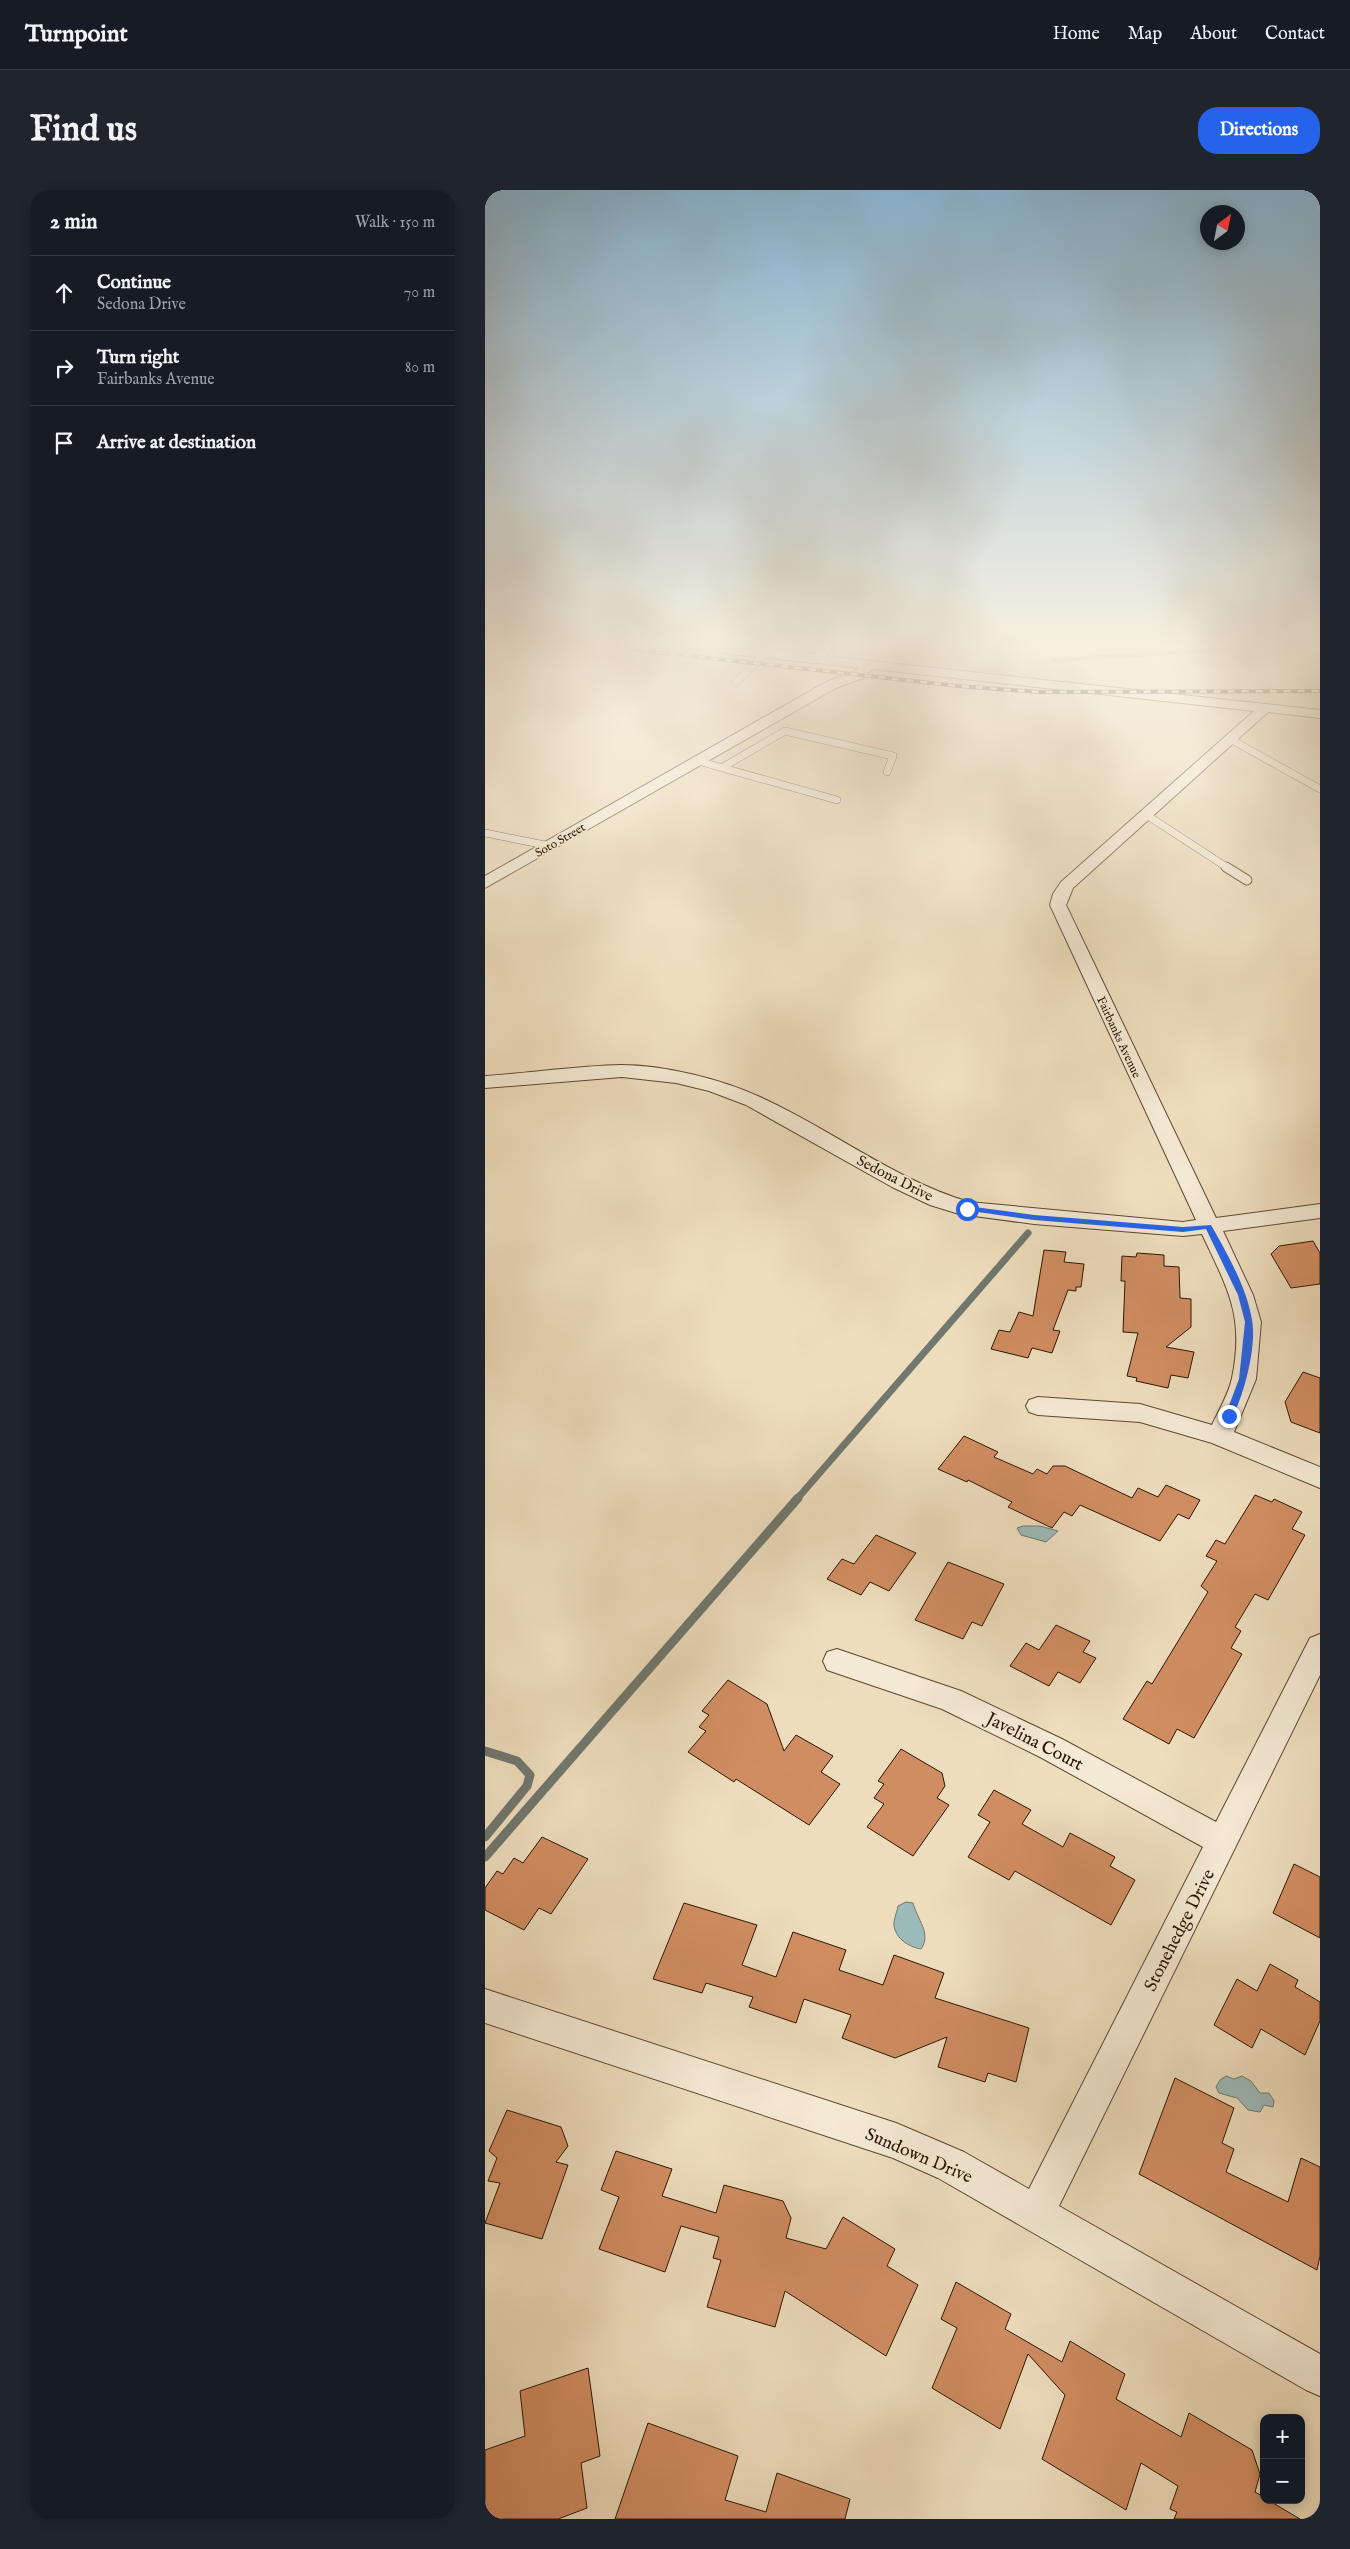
<!DOCTYPE html>
<meta charset="utf-8">
<style>
:root{--surface:#171b24;--page:#20242c;--text:#f1f3f6;--muted:#9ea1a6;--line:#363941;--accent:#2563eb}
body{margin:0;font-family:"IM FELL English",serif;background:var(--page);color:var(--text)}
.controls{position:absolute;right:15px;bottom:15px;display:grid;overflow:hidden;border-radius:10px;box-shadow:0 2px 12px #0003}
.controls button{width:45px;height:45px;display:grid;place-items:center;padding:0;border:0;border-bottom:1px solid var(--line);background:var(--surface);color:var(--text);font:25px sans-serif}
.compass{position:absolute;left:715px;top:15px;width:45px;height:45px;border-radius:50%;background:var(--surface);box-shadow:0 2px 12px #0003;rotate:32deg}
.stop{position:absolute;width:15px;height:15px;margin:-11px;border:4px solid #2563eb;border-radius:50%;background:#fff}
.stop.end{background:#2563eb;border-color:#fff;box-shadow:0 1px 5px #0008}
.list{margin:0;padding:0;list-style:none}
h2{display:flex;justify-content:space-between;align-items:center;height:65px;margin:0;padding:0 20px;font-size:21px}
h2 small{font-size:16px;font-weight:400;color:var(--muted)}
.list li{display:grid;grid-template-columns:32px 1fr auto;gap:15px;align-items:center;box-sizing:border-box;height:75px;padding:0 20px;border-top:1px solid var(--line)}
.list b{display:block;font-size:19px;white-space:nowrap}
.list p{margin:0;font-size:16px;white-space:nowrap;color:var(--muted)}
.list em{font-size:16px;font-style:normal;color:var(--muted)}
.icon{flex:none;width:28px;height:28px;fill:none;stroke:currentColor;stroke-width:2;stroke-linecap:round;stroke-linejoin:round}
.map{position:relative;flex:none;width:835px;height:2329px;overflow:hidden;border-radius:20px}
header{display:flex;align-items:center;gap:30px;box-sizing:border-box;height:70px;padding:0 25px;background:var(--surface);border-bottom:1px solid var(--line)}
header strong{font-size:24px}
nav{display:flex;gap:28px;margin-inline-start:auto;font-size:18px}
.intro{display:flex;align-items:center;justify-content:space-between;box-sizing:border-box;height:120px;padding:0 30px}
h1{margin:0;font-size:35px}
.button{padding:12px 22px;border-radius:20px;background:var(--accent);color:#fff;font-size:18px;font-weight:700}
main{display:flex;gap:30px;padding:0 30px}
aside{flex:1;background:var(--surface);border-radius:20px;box-shadow:0 2px 12px #0003}
.map>svg:first-child{display:block}
</style>
<header>
<strong>Turnpoint</strong>
<nav><a>Home</a><a>Map</a><a>About</a><a>Contact</a></nav>
</header>
<div class="intro"><h1>Find us</h1><a class="button">Directions</a></div>
<main>
<aside>
<h2>2 min<small>Walk · 150 m</small></h2>
<ul class="list">
<li><svg class="icon" aria-label="ahead" viewBox="0 0 24 24"><path d="M12 20V5M6 11l6-6 6 6"/></svg><div><b>Continue</b><p>Sedona Drive</p></div><em>70 m</em></li>
<li><svg class="icon" aria-label="right" viewBox="0 0 24 24"><path d="M7 20v-9h11M14 6l5 5-5 5"/></svg><div><b>Turn right</b><p>Fairbanks Avenue</p></div><em>80 m</em></li>
<li><svg class="icon" aria-label="arrive" viewBox="0 0 24 24"><path d="M6 21V4h12l-3 4 3 4H6"/></svg><div><b>Arrive at destination</b></div></li>
</ul>
</aside>
<div class="map">
<svg width="835" height="2329" viewBox="0 0 835 2329">
<rect width="100%" height="100%" fill="#eeddbd"/>
<filter id="stains"><feTurbulence type="fractalNoise" baseFrequency=".004" numOctaves="4"/><feColorMatrix values="0 0 0 0 .2 0 0 0 0 .09 0 0 0 0 .02 0 0 0 .5 -.17"/></filter>
<radialGradient id="worn" r=".72"><stop offset=".6" stop-color="#630" stop-opacity="0"/><stop offset="1" stop-color="#630" stop-opacity=".3"/></radialGradient>
<path fill="#9cbab9" stroke="#70786f" d="M538,1336H555L573,1341L561,1352L536,1345L532,1338Z
M421,1712L428,1713C432,1729 447,1744 436,1759C424,1757 411,1749 409,1736C408,1731 412,1722 413,1716Z
M741,1886L749,1889L757,1886L766,1891L775,1903H784L789,1911L788,1917L779,1915L775,1922L763,1920L752,1908L734,1903L731,1897L735,1890Z"/>
<g fill="none" stroke-linecap="round" stroke-linejoin="round">
<path stroke="#70786f" stroke-width="4.5" d="M569,470L746,459"/>
<path stroke="#70786f" stroke-width="7" d="M312,1309L543,1043"/>
<path stroke="#70786f" stroke-width="9" d="M0,1561L32,1571L45,1585L42,1596L0,1647
M0,1667L313,1308"/>
</g>
<path fill="#d18d62" stroke="#2d1600" d="M828,1051L835,1063V1094L806,1098L786,1064L794,1056Z
M559,1060L581,1062L579,1072L599,1074L596,1097H591V1101L583,1100L568,1140L575,1141L567,1163L547,1158L543,1168L506,1159L514,1140L525,1142L534,1122L548,1126Z
M652,1063L679,1065V1076L694,1077L695,1108L706,1109V1137L681,1157L709,1162L703,1188L686,1185L683,1198L651,1191L652,1188L642,1186L653,1143L638,1142L640,1091H636L637,1066L651,1067Z
M818,1182L835,1188V1243L806,1232L800,1212Z
M479,1246L513,1262L509,1267L548,1284L552,1279L562,1284L568,1276H580L647,1308L653,1298L673,1307L681,1295L715,1310L704,1329L693,1324L675,1351L595,1315L587,1326L579,1322L567,1338L523,1317L527,1312L483,1290L482,1292L453,1279Z
M770,1305L787,1312L789,1309L817,1322L807,1339L820,1345L783,1410L770,1404L750,1437L756,1441L746,1458L757,1464L709,1548L692,1539L684,1554L638,1529L662,1491L667,1494L723,1402L716,1396L732,1371L721,1366L731,1350L740,1354Z
M391,1345L431,1363L404,1401L385,1392L376,1405L342,1389L357,1369L369,1374Z
M463,1372L519,1394L497,1436L487,1432L478,1449L430,1430Z
M571,1435L605,1451L598,1462L611,1468L595,1493L573,1482L564,1496L525,1476L541,1453L554,1460Z
M243,1490L282,1514L299,1561L311,1545L348,1566L336,1582L355,1594L324,1635L251,1589L249,1592L203,1562L221,1541L214,1537L224,1525L217,1521Z
M416,1559L457,1583L460,1596L452,1608L464,1615L428,1666L382,1637L399,1614L389,1608L399,1594L393,1591Z
M509,1600L546,1620L537,1634L578,1657L585,1643L630,1667L625,1676L650,1690L626,1735L530,1681L524,1690L483,1667L505,1632L493,1625Z
M57,1647L103,1669L66,1724L54,1718L39,1740L0,1720V1698L12,1681L18,1684L29,1668L38,1673Z
M809,1674L835,1687V1748L788,1723Z
M199,1713L272,1735L257,1775L291,1787L308,1742L361,1760L354,1780L398,1795L409,1765L459,1783L450,1808L544,1838L531,1892L503,1883L500,1892L453,1877L462,1847L410,1868L357,1848L366,1825L319,1809L311,1833L264,1817L268,1807L221,1793L217,1803L168,1789Z
M785,1774L813,1790L810,1797L835,1812V1831L820,1865L776,1839L767,1858L729,1835L752,1789L772,1801Z
M690,1888L749,1918L737,1953L749,1959L741,1982L803,2012L816,1968L835,1977V2066L832,2080L654,1984Z
M22,1920L76,1937L83,1956L71,1972L83,1975L57,2049L0,2033L15,1993L3,1991L12,1968L4,1961Z
M131,1961L187,1979L177,2006L231,2023L239,1995L298,2011L306,2028L301,2048L341,2059L358,2027L410,2059L402,2076L433,2095L401,2166L300,2101L290,2137L222,2117L236,2070L228,2068L234,2047L196,2036L180,2082L114,2059L134,2007L116,2000Z
M471,2092L526,2124L520,2139L577,2172L585,2151L640,2184L631,2209L696,2247L704,2223L767,2260L775,2284L770,2302L779,2307V2310H783L815,2329H689L692,2322L685,2319L693,2296L656,2273L641,2320L557,2269L580,2205L543,2164L515,2239L447,2198L472,2138L456,2129Z
M103,2178L115,2266L96,2273L102,2318L73,2329H0V2260L40,2246L35,2201Z
M163,2233L253,2266L240,2310L281,2322L292,2283L365,2309L360,2329H130Z"/>
<g fill="none" stroke-linecap="round" stroke-linejoin="round">
<g stroke="#5d482f" stroke-width="8">
<path id="lane-far1" d="M251,492L279,464
M745,549L835,599
M213,571L352,610
M238,577L300,541L408,566L402,582
M660,624L743,678
M0,643L65,656"/>
</g>
<g stroke="#5d482f" stroke-width="11">
<path id="lane" d="M741,677L762,690"/>
</g>
<g stroke="#5d482f" stroke-width="2">
<path id="street" d="M330,465L835,520V528L783,522L588,698L581,715L731,1028L835,1014V1028L738,1041L768,1105L776,1132L771,1189L749,1242L835,1277V1298L727,1253L655,1232L553,1225L544,1222L541,1216L544,1210L553,1207L655,1214L727,1235C734,1220 744,1203 747,1188C760,1125 742,1098 717,1044L698,1046L549,1034L474,1024L445,1015L407,997L261,915L224,901L191,893L137,887L0,898V886C45,883 91,876 136,875C179,875 236,889 275,907C346,939 408,989 484,1012L698,1032L711,1030L565,715L568,704L576,692L769,521L387,479L378,488L351,498L0,698V686L341,492L368,482L374,478L325,472L324,469L325,466Z
M835,1444V1485L574,2016L835,2164V2206L821,2200L453,1988L408,1968L0,1833V1799L411,1933L479,1962L544,1999L718,1657L555,1567L457,1519L342,1480L338,1471L342,1462L352,1459L476,1501L577,1549L731,1632L825,1448Z"/>
</g>
<g stroke="#2d1600" stroke-width="2">
<path id="secondary" d="M229,459H276L327,464L333,459H348L335,472L330,473L236,463Z"/>
</g>
<use href="#lane-far1" stroke="#f4e9d4" stroke-width="7"/>
<use href="#lane" stroke="#f4e9d4" stroke-width="9"/>
<use href="#street" fill="#f4e9d4" fill-rule="evenodd"/>
<use href="#secondary" fill="#f4e9d4" fill-rule="evenodd"/>
<g stroke="#2d1600" stroke-width="4">
<path id="rail" d="M143,459L473,496L554,502L835,501"/>
</g>
<use href="#rail" stroke="#f4e9d4" stroke-width="2.5" stroke-dasharray="7" stroke-linecap="butt"/>
</g>
<linearGradient id="sky" x2="0" y2="1"><stop stop-color="#89b6d5"/><stop offset="0.58" stop-color="#f7f0e1"/><stop offset="1" stop-color="#f7f0e1" stop-opacity="0"/></linearGradient>
<rect width="835" height="785" fill="url(#sky)"/>
<path fill="#2563eb" d="M482,1016L549,1025L698,1037L726,1035C742,1063 762,1098 767,1130C772,1156 759,1205 747,1228L740,1226L754,1189L760,1132L753,1105L721,1039L698,1042L549,1030L479,1020V1017Z"/>
<g text-anchor="middle" stroke-width="4" stroke-linejoin="round" paint-order="stroke">
<g font-size="12" fill="#2d1600" stroke="#f4e9d4">
<text transform="translate(75 650) rotate(-30)" y="4">Soto Street</text>
<text transform="translate(634 847) rotate(65)" y="4">Fairbanks Avenue</text>
</g>
<g font-size="15" fill="#2d1600" stroke="#f4e9d4">
<text transform="translate(410 988) rotate(27)" y="5">Sedona Drive</text>
</g>
<g font-size="18" fill="#2d1600" stroke="#f4e9d4">
<text transform="translate(550 1551) rotate(27)" y="6">Javelina Court</text>
<text transform="translate(694 1740) rotate(-63)" y="6">Stonehedge Drive</text>
<text transform="translate(434 1965) rotate(23)" y="6">Sundown Drive</text>
</g>
</g>
<rect width="100%" height="100%" filter="url(#stains)"/>
<rect width="100%" height="100%" fill="url(#worn)"/>
</svg>
<div class="controls">
<button>+</button>
<button>−</button>
</div>
<svg class="compass" viewBox="-18 -18 36 36"><path d="M0-13l5 13h-10z" fill="#e53935"/><path d="M0 13l5-13h-10z" fill="#9ea1a6"/></svg>
<div class="stop" style="left:482px;top:1019px"></div>
<div class="stop end" style="left:744px;top:1226px"></div>
</div>
</main>
